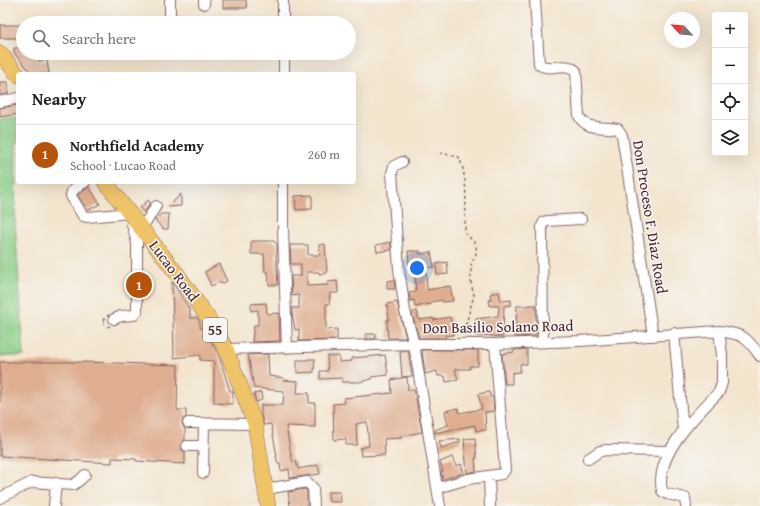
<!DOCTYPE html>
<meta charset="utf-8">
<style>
:root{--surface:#fff;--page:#f6f6f6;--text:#222;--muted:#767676;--line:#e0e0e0;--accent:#b45309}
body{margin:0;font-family:"Gentium Book Plus",serif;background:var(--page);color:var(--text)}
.controls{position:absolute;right:12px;top:12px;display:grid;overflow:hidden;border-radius:4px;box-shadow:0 4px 16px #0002}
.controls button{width:36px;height:36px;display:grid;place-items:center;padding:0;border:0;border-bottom:1px solid var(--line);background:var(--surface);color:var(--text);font:20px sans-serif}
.compass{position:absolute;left:664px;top:12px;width:36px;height:36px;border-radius:50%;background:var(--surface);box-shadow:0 4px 16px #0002;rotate:296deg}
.you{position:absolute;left:417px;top:268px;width:14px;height:14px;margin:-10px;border:3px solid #fff;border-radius:50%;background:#1a73e8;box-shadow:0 0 0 6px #1a73e833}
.badge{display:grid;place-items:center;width:26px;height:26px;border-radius:50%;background:var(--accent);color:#fff;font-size:13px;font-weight:700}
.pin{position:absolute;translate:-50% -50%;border:2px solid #fff;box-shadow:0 1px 4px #0006}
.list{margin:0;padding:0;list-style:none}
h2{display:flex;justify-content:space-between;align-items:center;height:52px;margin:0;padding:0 16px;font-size:17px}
h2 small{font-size:13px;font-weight:400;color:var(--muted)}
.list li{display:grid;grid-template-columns:26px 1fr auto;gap:12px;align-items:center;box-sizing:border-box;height:60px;padding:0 16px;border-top:1px solid var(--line)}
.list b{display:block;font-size:15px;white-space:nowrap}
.list p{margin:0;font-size:13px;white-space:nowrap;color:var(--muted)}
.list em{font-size:13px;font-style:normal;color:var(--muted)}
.icon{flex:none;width:22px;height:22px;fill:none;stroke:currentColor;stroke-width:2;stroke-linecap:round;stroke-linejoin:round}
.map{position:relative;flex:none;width:760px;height:506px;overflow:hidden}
.search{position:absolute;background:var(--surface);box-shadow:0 4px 16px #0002;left:16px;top:16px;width:340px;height:44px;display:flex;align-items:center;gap:10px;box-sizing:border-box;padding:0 14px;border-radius:22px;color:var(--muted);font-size:15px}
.panel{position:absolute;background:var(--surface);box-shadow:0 4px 16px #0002;left:16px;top:72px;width:340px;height:112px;border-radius:4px}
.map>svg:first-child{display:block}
</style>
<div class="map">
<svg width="760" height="506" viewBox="0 0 760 506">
<rect width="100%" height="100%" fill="#f6f6f2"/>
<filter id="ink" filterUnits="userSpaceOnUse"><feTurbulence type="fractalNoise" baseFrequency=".025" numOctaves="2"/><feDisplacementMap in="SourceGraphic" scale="8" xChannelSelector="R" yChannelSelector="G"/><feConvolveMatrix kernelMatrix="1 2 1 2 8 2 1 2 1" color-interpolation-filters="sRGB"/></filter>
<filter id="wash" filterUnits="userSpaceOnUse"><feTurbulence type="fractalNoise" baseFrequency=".012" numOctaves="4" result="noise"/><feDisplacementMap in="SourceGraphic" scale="16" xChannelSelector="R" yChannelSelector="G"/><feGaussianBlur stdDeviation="0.9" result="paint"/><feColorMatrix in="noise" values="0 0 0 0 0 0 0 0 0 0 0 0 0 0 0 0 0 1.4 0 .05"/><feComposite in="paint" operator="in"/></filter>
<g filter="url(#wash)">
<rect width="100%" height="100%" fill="#f3e4cd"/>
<path fill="#8acd86" stroke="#6a7658" d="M18,117V141L16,142L15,223L24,356H0V119Z"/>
<g id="blocks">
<path fill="#dfae90" d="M223,0H246L247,8H223Z
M0,25H23V38H0Z
M14,48H23V53H39V61L47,60L49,74H32L14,53Z
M0,82H8V94L0,95Z
M18,105V114L0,117V108Z
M89,187L100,204L88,210L78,195Z
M181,194V206L168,207Z
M312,195V209L296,210L295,196Z
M148,200L150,203L144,213L140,208Z
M161,214H169L168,229H163L155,220Z
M251,241H274L277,244V254H276L278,285H269L268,272H265L264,254H251Z
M391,242V250L377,252L376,245Z
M325,244L327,273L319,274V272H307V286L328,285V282L337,281L338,293H330L329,304H326V330L337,329V340L299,341V329L295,330L292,312V308H299V295L292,296L291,276H301V264H291L290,245H308V255H320L319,245Z
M408,251H420V254L431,252L434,267L426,268L427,290L450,286L453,301L442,302V300L431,302V304L415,307L414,300L410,301L409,293L416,292L415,279L416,264L409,265Z
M447,262L448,274L437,275L436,264Z
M219,264L227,281L221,284L220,282L211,286L205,272Z
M394,280L395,289H387V281Z
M172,282L190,310V318H197L200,323V328H203L218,353L230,391H233V404L214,403V361L200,360V355L174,358Z
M499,292L501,301L511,300V305L504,306L503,337L490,336V335L476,336V319L498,316L499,306H490L489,300H491L490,294Z
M397,302L406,338H388L387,320H389L387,304Z
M266,303L267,314L279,313L280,341L252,342L254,325H258V310L251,311V304Z
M529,305H536V336L515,337L517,306H529Z
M417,311L419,320L433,318V320L450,317L453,335L445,336V338H419L412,313Z
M366,334H376L375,339H366Z
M527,349V364H520V372L512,373V384H505L502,354L514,352V350Z
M422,350H478V366H470V369H455L458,380L446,382L445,376H438L437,371L425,374Z
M400,351H408L412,376L402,377Z
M268,354L269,376L284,378L283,380L298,381L297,393H309V403H315V427L286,426L291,455L293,462L296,461L298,469L318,465L320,474L290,478L289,469L281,471L280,464H278L276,456H277L271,424L264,425L261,415V405H283L284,391L254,388L248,355Z
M385,355L388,375L371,377L372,379L359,382H342V378L320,379V371H328L327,356H339V362L352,361V358Z
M308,359H315L314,372L297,373V360H308Z
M0,362H82L178,365L177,410H186V417L183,419L182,423L183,426L185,429V440L182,442L181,446L182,450L185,452V464L136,461V459L112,458V463L0,456Z
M407,377L408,390L414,389L422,432L401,436V438L384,439L385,455L361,456L360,448L369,446L367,422L356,424L357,445H346V439L334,440L333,404L345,403L344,398L392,393L391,380Z
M261,392L262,400L256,402L254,394Z
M489,392L491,397H493L494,411L485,412L486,430L476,431L475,425L435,433V430L448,425L445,411L458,408L459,413L482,409L478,394Z
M475,438L477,458H475L476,471L467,473L464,439Z
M460,439V442L441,448L439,441Z
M452,457L456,466L461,464L464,473L443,479L441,472L443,471L440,462Z
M305,489L307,491V506H290L288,492Z
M328,492H340L341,502H329Z"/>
</g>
</g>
<g filter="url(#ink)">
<use href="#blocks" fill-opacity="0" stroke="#856464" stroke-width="1"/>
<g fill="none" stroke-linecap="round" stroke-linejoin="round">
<g stroke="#856464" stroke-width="12">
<path id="minor" d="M170,0V23
M204,0V4
M283,0V23
M535,0L539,64C549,73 565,60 576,71L579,116C586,131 603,126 618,129L622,135L653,336
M284,53V74
M0,102L18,98
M402,162L394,166L392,173L399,269L405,311L414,344L440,506
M85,182C79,186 71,189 71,196L83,216L88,217L130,213
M283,182V229L287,348
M140,227L148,219L156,206
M114,319L121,316L134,315L137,312V243L132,224
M674,333L683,430
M543,342L542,226L544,222L547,221L581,219
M226,349L414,344H495L579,341L719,331C742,334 746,336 760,356
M188,423L255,424
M187,446H204
M588,459L600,451L607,450L670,451
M203,473L204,423
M489,476L490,506
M437,488L468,479L502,474L505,470L495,344
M266,489L307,482L313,488L314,506
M0,498L32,482L73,485L80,480L85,475
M54,506L56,483
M686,506L685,498L667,494L662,491C654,455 696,415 719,392L722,383V355L719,331"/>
</g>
<g stroke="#856464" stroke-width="16">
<path id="highway" d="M0,53L18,75
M105,182L178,275L208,318L226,349L255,424L268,506"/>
</g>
<path stroke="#856464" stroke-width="1.5" stroke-dasharray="3 3" stroke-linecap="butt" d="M440,153L459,157C469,181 465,207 465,233L474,242L477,251L471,265V283L474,295L463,335
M103.5 321a5.5 5.5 0 1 1 11 0a5.5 5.5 0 1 1-11 0Z"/>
<use href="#minor" stroke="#fff" stroke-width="10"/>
<use href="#highway" stroke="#efc469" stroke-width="15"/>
</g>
</g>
<g text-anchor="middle" stroke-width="3" stroke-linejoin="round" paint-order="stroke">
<rect fill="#f6f6f2" stroke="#7e6067" stroke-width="1" x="203" y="318" width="24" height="24" rx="3"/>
<g font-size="14" font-weight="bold" fill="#4a1f2b">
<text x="215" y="335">55</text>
</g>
<g font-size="15" fill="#4a1f2b" stroke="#f6f6f2">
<text transform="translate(650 217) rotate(81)" y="5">Don Proceso F. Diaz Road</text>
<text transform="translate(174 271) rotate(53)" y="5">Lucao Road</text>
<text transform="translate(498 327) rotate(-1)" y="5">Don Basilio Solano Road</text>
</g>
</g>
</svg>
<div class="controls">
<button>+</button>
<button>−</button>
<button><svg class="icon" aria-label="locate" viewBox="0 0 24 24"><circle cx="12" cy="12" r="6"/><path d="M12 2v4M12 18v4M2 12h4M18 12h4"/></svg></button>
<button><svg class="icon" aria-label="layers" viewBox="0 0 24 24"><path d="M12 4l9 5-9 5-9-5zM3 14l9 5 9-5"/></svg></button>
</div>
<svg class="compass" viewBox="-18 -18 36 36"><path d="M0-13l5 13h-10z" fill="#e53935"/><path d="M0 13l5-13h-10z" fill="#767676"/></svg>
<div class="you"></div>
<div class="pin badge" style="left:139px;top:285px">1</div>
<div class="search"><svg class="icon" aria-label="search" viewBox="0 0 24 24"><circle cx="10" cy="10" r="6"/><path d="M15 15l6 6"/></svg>Search here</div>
<section class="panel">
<h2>Nearby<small></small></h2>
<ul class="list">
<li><span class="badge">1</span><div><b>Northfield Academy</b><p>School · Lucao Road</p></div><em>260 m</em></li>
</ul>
</section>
</div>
